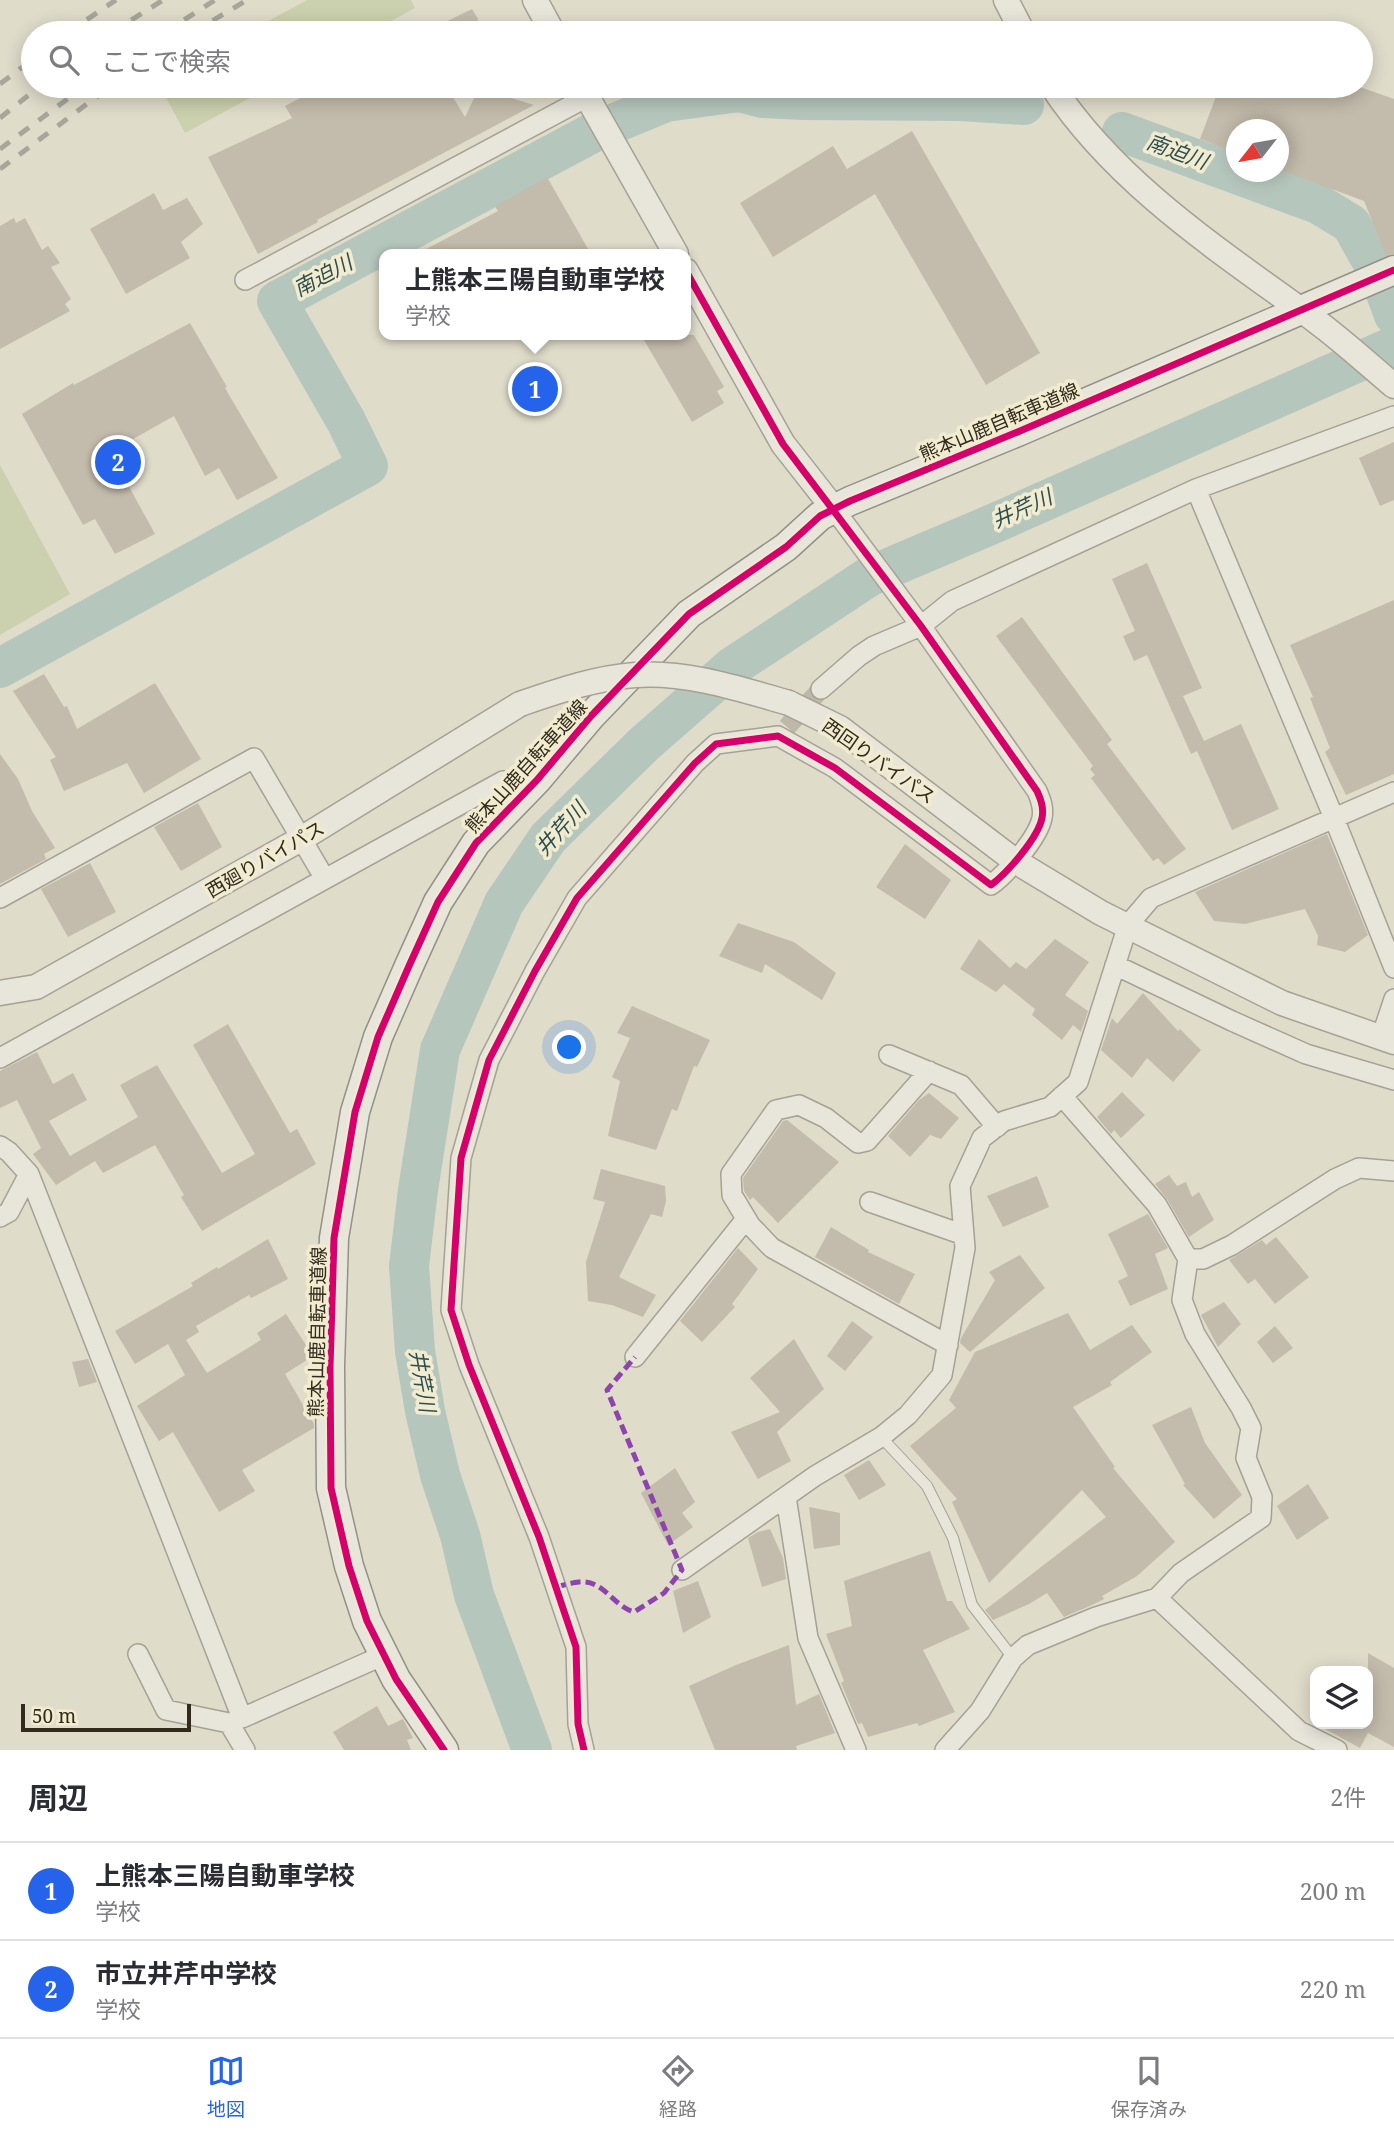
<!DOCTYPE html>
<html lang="ja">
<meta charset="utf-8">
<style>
:root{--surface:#fff;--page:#f7f7f7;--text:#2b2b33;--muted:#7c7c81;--line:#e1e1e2;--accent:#2563eb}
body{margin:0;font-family:"Noto Serif","Noto Sans JP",serif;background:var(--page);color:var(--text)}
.controls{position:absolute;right:21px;bottom:21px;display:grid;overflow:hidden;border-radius:14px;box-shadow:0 4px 18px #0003}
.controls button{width:63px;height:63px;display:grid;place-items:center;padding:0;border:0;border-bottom:2px solid var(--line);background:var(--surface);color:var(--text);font:35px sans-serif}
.compass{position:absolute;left:1226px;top:119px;width:63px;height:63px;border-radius:50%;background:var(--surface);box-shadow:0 4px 18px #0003;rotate:239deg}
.scale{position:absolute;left:21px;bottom:18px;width:170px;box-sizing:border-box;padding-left:7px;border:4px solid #322a1d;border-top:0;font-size:19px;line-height:24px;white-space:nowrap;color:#322a1d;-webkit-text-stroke:5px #f1ecd0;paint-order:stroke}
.you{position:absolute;left:570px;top:1048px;width:24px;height:24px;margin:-18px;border:5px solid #fff;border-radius:50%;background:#1a73e8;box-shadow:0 0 0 10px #1a73e833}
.badge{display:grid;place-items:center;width:46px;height:46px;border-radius:50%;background:var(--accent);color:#fff;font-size:23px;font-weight:700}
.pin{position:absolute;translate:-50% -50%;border:4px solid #fff;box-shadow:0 2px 7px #0006}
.popup{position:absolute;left:379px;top:249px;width:312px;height:91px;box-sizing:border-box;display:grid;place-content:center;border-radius:14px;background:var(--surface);filter:drop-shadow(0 2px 5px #0005);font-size:23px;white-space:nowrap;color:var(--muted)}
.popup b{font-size:26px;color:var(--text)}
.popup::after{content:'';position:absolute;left:50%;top:100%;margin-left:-14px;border:14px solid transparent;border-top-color:var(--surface)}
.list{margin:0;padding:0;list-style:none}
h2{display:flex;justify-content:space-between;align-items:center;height:91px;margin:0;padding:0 28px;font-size:30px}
h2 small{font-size:23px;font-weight:400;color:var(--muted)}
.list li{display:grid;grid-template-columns:46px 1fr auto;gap:21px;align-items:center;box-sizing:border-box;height:98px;padding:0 28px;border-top:2px solid var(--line)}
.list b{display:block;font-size:26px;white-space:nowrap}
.list p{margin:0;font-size:23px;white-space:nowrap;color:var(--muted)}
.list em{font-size:23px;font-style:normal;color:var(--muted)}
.icon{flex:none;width:38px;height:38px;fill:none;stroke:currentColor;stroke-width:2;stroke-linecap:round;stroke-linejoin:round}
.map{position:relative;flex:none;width:1394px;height:1750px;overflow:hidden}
.search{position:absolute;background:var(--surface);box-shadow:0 4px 18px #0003;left:21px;right:21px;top:21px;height:77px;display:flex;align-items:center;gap:18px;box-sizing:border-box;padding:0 24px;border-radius:38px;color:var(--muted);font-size:26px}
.sheet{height:287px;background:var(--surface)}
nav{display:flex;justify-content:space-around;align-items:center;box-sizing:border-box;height:98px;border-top:2px solid var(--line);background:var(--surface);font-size:19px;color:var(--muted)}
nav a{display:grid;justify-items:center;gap:4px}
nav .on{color:var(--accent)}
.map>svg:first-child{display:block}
</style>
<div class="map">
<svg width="1394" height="1750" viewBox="0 0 1394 1750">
<rect width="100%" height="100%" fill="#e0dcca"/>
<path fill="#cbd0ae" d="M307,0H411L415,8L369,33H246Z
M160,86H272L185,133Z
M0,465L70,594L0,635Z"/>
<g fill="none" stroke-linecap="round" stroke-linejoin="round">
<path stroke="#b5c6bd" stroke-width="40" d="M1122,132L1318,204L1351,224L1370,258
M1384,288L1394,315
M0,668L368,466L346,421L277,301L598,130L666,102L739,92L762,98L802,100L960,101L1024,105
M532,1750L474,1595L460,1535L440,1475L425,1411L415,1351L409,1266L418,1190L440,1050L504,903L548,838L644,744L732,667L870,576L995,523L1394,346"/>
</g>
<path fill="#c3bbab" d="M472,9L478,19L474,33H423Z
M323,86H446L465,117L479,88L534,105L317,220L318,222L258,254L208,157L292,118L285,106Z
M1220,86H1357L1394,99V254L1386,255L1364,201L1278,169V130H1236V153L1200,139Z
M912,131L1040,353L986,385L875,194L773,257L740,203L833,146L847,169Z
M547,177L591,254H417L498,211L495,206Z
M154,193L163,210L187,198L203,224L181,242L190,258L126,294L90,229Z
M14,218L16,223L25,218L42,250L48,246L60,263L51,267L71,299L65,304L70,311L0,349V226Z
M190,323L227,387L225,388L278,478L237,500L219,468L205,476L174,416L110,452L155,534L115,554L95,519L83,525L22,414L73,383L74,385Z
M641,335H694L724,387L717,391L724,403L692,422Z
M1394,442V500L1380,506L1359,458Z
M1147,563L1202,688L1183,696L1204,741L1241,724L1279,809L1232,830L1197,751L1191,754L1147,655L1134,661L1123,636L1135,631L1112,579Z
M1394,600V774L1346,795L1325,752L1330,748L1310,698L1313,697L1290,645Z
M1022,617L1112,740L1107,744L1186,849L1164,865L1158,858L1153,861L1091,778L1095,775L1090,769L1093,766L996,636Z
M44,674L64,707L67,706L77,729L155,683L201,759L144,793L127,763L64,791L50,760L56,757L13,691Z
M0,754L18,779L32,811L55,848L44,854L46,859L0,884Z
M198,803L222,847L181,871L154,827Z
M1327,834L1368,935L1345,952L1317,945L1318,936L1305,909L1245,924L1214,921L1195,892Z
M905,844L951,880L925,919L876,887Z
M90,863L116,912L68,937L41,889Z
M738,923L794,942L836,973L822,1000L765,964L762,973L719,956Z
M979,939L1010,968L1016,962L1026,969L1055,939L1089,962L1065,995L1088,1011L1081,1032L1073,1025L1062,1040L1032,1015L1035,1009L1004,984L996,992L960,969Z
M1143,993L1178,1031L1180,1029L1201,1050L1173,1082L1147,1058L1132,1078L1101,1050L1112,1018L1117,1024Z
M632,1006L710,1040L697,1067L694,1066L677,1111L672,1109L656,1150L608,1136L620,1081L612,1077L630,1038L617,1033Z
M228,1024L290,1133L297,1129L316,1164L202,1231L181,1197L184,1195L155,1145L103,1173L95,1161L56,1185L33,1154L41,1148L17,1100L0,1108V1071L37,1052L53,1084L73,1073L87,1100L49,1121L70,1156L138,1117L120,1085L157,1065L222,1173L255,1154L193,1045Z
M1122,1092L1145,1115L1121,1138L1114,1130L1111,1134L1097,1117Z
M929,1093L959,1118L941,1139L930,1135L910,1157L888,1136L919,1100Z
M787,1120L839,1162L778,1223L753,1197L750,1200L744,1191L743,1178L783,1121Z
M601,1169L665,1186L666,1201L662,1217L651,1214L619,1277L656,1295L643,1317L612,1305L588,1301L586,1262L605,1202L593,1199Z
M1169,1175L1177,1186L1186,1182L1192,1197L1199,1192L1214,1220L1189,1237L1167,1199L1155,1184Z
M1037,1176L1049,1207L1003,1227L987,1196Z
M1148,1214L1168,1248L1155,1254L1168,1289L1130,1306L1118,1281L1128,1276L1108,1234Z
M831,1227L869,1250L868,1252L915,1274L899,1304L815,1257Z
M1276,1237L1309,1277L1275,1304L1255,1279L1248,1284L1229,1260L1262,1240L1266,1245Z
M268,1239L288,1279L251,1298L249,1295L196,1326L199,1332L186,1340L207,1373L261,1340L257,1333L286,1314L313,1356L285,1374L314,1424V1428L242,1470L255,1491L219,1512L173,1432L159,1441L137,1406L185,1375L168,1344L135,1364L115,1331L193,1286L191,1283L217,1267L218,1269Z
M738,1248L758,1269L732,1304L735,1307L702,1342L680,1321Z
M1020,1255L1045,1288L970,1352L960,1343L961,1338L995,1280L989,1272Z
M1224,1302L1241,1324L1218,1347L1201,1315Z
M1068,1313L1090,1350L1132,1325L1152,1352L1110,1382L1112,1385L1073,1407L1115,1467L1113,1468L1175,1542L1137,1576L1102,1596L1104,1599L1092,1605L1064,1617L1047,1593L1029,1604L993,1620L985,1610L1106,1517L1082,1490L989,1583L952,1502L957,1499L910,1446L956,1408L949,1400L975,1352Z
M852,1321L873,1337L845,1371L827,1356Z
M1275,1326L1293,1348L1273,1363L1257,1342Z
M794,1339L824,1389L777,1432L791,1461L758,1479L731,1432L780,1412L750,1378Z
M88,1359L97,1382L79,1387L72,1362Z
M1191,1407L1205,1443L1242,1495L1214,1519L1183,1485L1185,1484L1152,1425Z
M869,1460L886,1485L859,1500L844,1475Z
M675,1468L695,1502L682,1513L693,1527L668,1545L641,1493Z
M1308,1484L1329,1518L1297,1540L1277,1506Z
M809,1507L840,1513V1545L814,1549Z
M770,1529L783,1558L786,1579L762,1587L748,1538L758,1532Z
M930,1551L947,1601H952L970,1629L923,1650L955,1712L919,1726L917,1723L868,1737L862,1723L858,1724L841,1683L844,1681L826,1634L852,1626L844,1581Z
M698,1581L711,1617L683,1633L673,1591Z
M789,1645L796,1705L819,1694L835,1733L796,1746L797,1750H715L689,1686L736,1665Z
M1368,1653L1394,1668V1747L1368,1733L1360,1748L1316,1724H1368Z
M377,1706L388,1726L403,1719L413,1738L407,1740L411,1750H344L333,1732Z"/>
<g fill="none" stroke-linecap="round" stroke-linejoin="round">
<path stroke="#bdb8a7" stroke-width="19" stroke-dasharray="19 10" stroke-linecap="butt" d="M787,727L821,689"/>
<g stroke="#a5a194" stroke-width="12">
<path id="service" d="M881,1437L927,1486L953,1538L972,1605L1013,1658"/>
</g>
<g stroke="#a5a194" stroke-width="22">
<path id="minor" d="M245,280L587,97
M1196,489L1334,818L1394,968
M821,689L859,656L874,646L921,626L952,601L1196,489L1394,416
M0,898L254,758L325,879
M1115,965L1232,1021L1306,1054L1394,1080
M1381,1038L1394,999
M889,1055L961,1085L997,1127
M0,1058L503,781L537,780
M929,1071L867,1141L858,1143L826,1118L799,1105L776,1110L731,1174L732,1195L750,1225L772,1248L948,1345
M1062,1096L1157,1205L1188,1259L1182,1300L1195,1334L1241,1408L1251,1428L1246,1458L1262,1497L1261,1518L1181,1573L1157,1598
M0,1146L9,1152L29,1174L242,1718L384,1655
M870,1202L964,1235
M0,1217L9,1212L29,1174
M1188,1259H1203L1232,1245L1335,1179L1359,1168L1394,1171
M635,1357L746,1219
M786,1497L808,1638L856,1750
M682,1570L815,1476L881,1437L908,1415L942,1375L965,1248L960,1186L982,1138L1004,1121L1050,1107L1078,1082L1128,925L1151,898L1394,792
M138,1654L166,1710L229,1723L245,1750
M584,1750L578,1724L576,1647L539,1537L469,1365L451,1310L461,1158L489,1060L535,971L577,898L695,763L716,744L778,736L835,768L991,885C1007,873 1038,838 1042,818C1044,808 1041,800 1037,791L921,626L834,509
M945,1750L980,1711L1013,1658L1028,1645L1096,1617L1157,1598L1299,1731L1337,1750"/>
</g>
<g stroke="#a5a194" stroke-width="27">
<path id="tertiary" d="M535,0L553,33
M1006,0L1023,33
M581,86L676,254
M1052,86C1118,186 1222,252 1316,321C1343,341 1368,364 1394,386
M686,271L783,444L834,509
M789,703L840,728L1015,861L1101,913L1282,1003L1394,1042
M0,993L36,987L59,974L301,839L520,704"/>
</g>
<g stroke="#949084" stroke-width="31">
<path id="secondary" d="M444,1750L396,1679L367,1621L349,1566L331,1488L330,1367L334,1238L355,1112L378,1037L409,966L438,902L476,843L537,780L591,716L689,614L786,547L820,516L850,501L1020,431L1394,270"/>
</g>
<use href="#service" stroke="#e8e6db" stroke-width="10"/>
<use href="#minor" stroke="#e8e6db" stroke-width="19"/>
<use href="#tertiary" stroke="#e8e6db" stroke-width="24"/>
<use href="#secondary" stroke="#e8e6db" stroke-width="28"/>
<path stroke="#a8a59b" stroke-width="5" stroke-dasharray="12 12" stroke-linecap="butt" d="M67,33L116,0
M111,33L163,0
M164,33L215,0
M192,33L247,0
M0,84L33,59
M0,118L40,86
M0,149L85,86
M0,169L111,86"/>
<g stroke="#a5a194" stroke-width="27" stroke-linecap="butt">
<path id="tertiary-bridge" d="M520,704C558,691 595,678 635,675C686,671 740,689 789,703"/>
</g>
<use href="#tertiary-bridge" stroke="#e8e6db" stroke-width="24"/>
<path stroke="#8e44ad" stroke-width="5" stroke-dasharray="10 5" stroke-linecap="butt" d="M556,1587C563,1585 571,1583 579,1582C603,1579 613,1606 634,1612L664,1593L682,1570L607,1390L635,1357"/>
<g stroke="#f1ecd0" stroke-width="11">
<path id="cycleway" d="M444,1750L396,1679L367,1621L349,1566L331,1488L330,1367L334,1238L355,1112L378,1037L409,966L438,902L476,843L537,780L591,716L689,614L786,547L820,516L850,501L1020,431L1394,270
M584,1750L578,1724L576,1647L539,1537L469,1365L451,1310L461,1158L489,1060L535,971L577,898L695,763L716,744L778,736L835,768L991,885C1007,873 1038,838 1042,818C1044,808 1041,800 1037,791L921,626L783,444L686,271"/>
</g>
<use href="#cycleway" stroke="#d6006c" stroke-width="7"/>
</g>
<g text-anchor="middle" stroke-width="7" stroke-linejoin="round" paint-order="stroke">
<g font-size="19" fill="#322a1d" stroke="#f1ecd0">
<text transform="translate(999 422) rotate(-23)" y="7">熊本山鹿自転車道線</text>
<text transform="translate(879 761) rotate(35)" y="7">西回りバイパス</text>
<text transform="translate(526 766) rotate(-48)" y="7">熊本山鹿自転車道線</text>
<text transform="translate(265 859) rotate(-30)" y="7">西廻りバイパス</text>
<text transform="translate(317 1332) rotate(-89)" y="7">熊本山鹿自転車道線</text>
</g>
<g font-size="21" font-style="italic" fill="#2e4e50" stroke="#f1ecd0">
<text transform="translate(1177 152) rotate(20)" y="7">南迫川</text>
<text transform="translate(323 276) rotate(-28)" y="7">南迫川</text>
<text transform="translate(1022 509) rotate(-24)" y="7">井芹川</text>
<text transform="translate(561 829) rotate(-48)" y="7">井芹川</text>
<text transform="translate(422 1381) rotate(80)" y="7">井芹川</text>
</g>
</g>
</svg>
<div class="controls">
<button><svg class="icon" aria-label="layers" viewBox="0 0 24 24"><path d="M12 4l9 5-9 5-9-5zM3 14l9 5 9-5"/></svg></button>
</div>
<svg class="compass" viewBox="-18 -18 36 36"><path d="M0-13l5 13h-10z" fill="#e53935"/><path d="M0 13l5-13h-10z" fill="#7c7c81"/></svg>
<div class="scale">50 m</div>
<div class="you"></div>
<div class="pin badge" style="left:535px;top:389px">1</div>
<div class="popup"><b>上熊本三陽自動車学校</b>学校</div>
<div class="pin badge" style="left:118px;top:462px">2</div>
<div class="search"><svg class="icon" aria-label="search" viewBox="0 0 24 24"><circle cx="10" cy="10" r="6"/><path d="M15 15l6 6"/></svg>ここで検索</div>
</div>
<section class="sheet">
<h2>周辺<small>2件</small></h2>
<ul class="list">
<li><span class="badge">1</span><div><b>上熊本三陽自動車学校</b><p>学校</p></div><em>200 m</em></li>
<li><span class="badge">2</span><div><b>市立井芹中学校</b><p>学校</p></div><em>220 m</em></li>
</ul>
</section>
<nav>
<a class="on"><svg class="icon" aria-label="map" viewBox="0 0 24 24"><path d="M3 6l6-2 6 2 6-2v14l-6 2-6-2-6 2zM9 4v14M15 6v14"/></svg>地図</a>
<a><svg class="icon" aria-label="directions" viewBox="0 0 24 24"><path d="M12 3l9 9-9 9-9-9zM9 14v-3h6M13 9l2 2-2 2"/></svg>経路</a>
<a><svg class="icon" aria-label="saved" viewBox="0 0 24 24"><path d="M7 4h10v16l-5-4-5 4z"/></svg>保存済み</a>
</nav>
